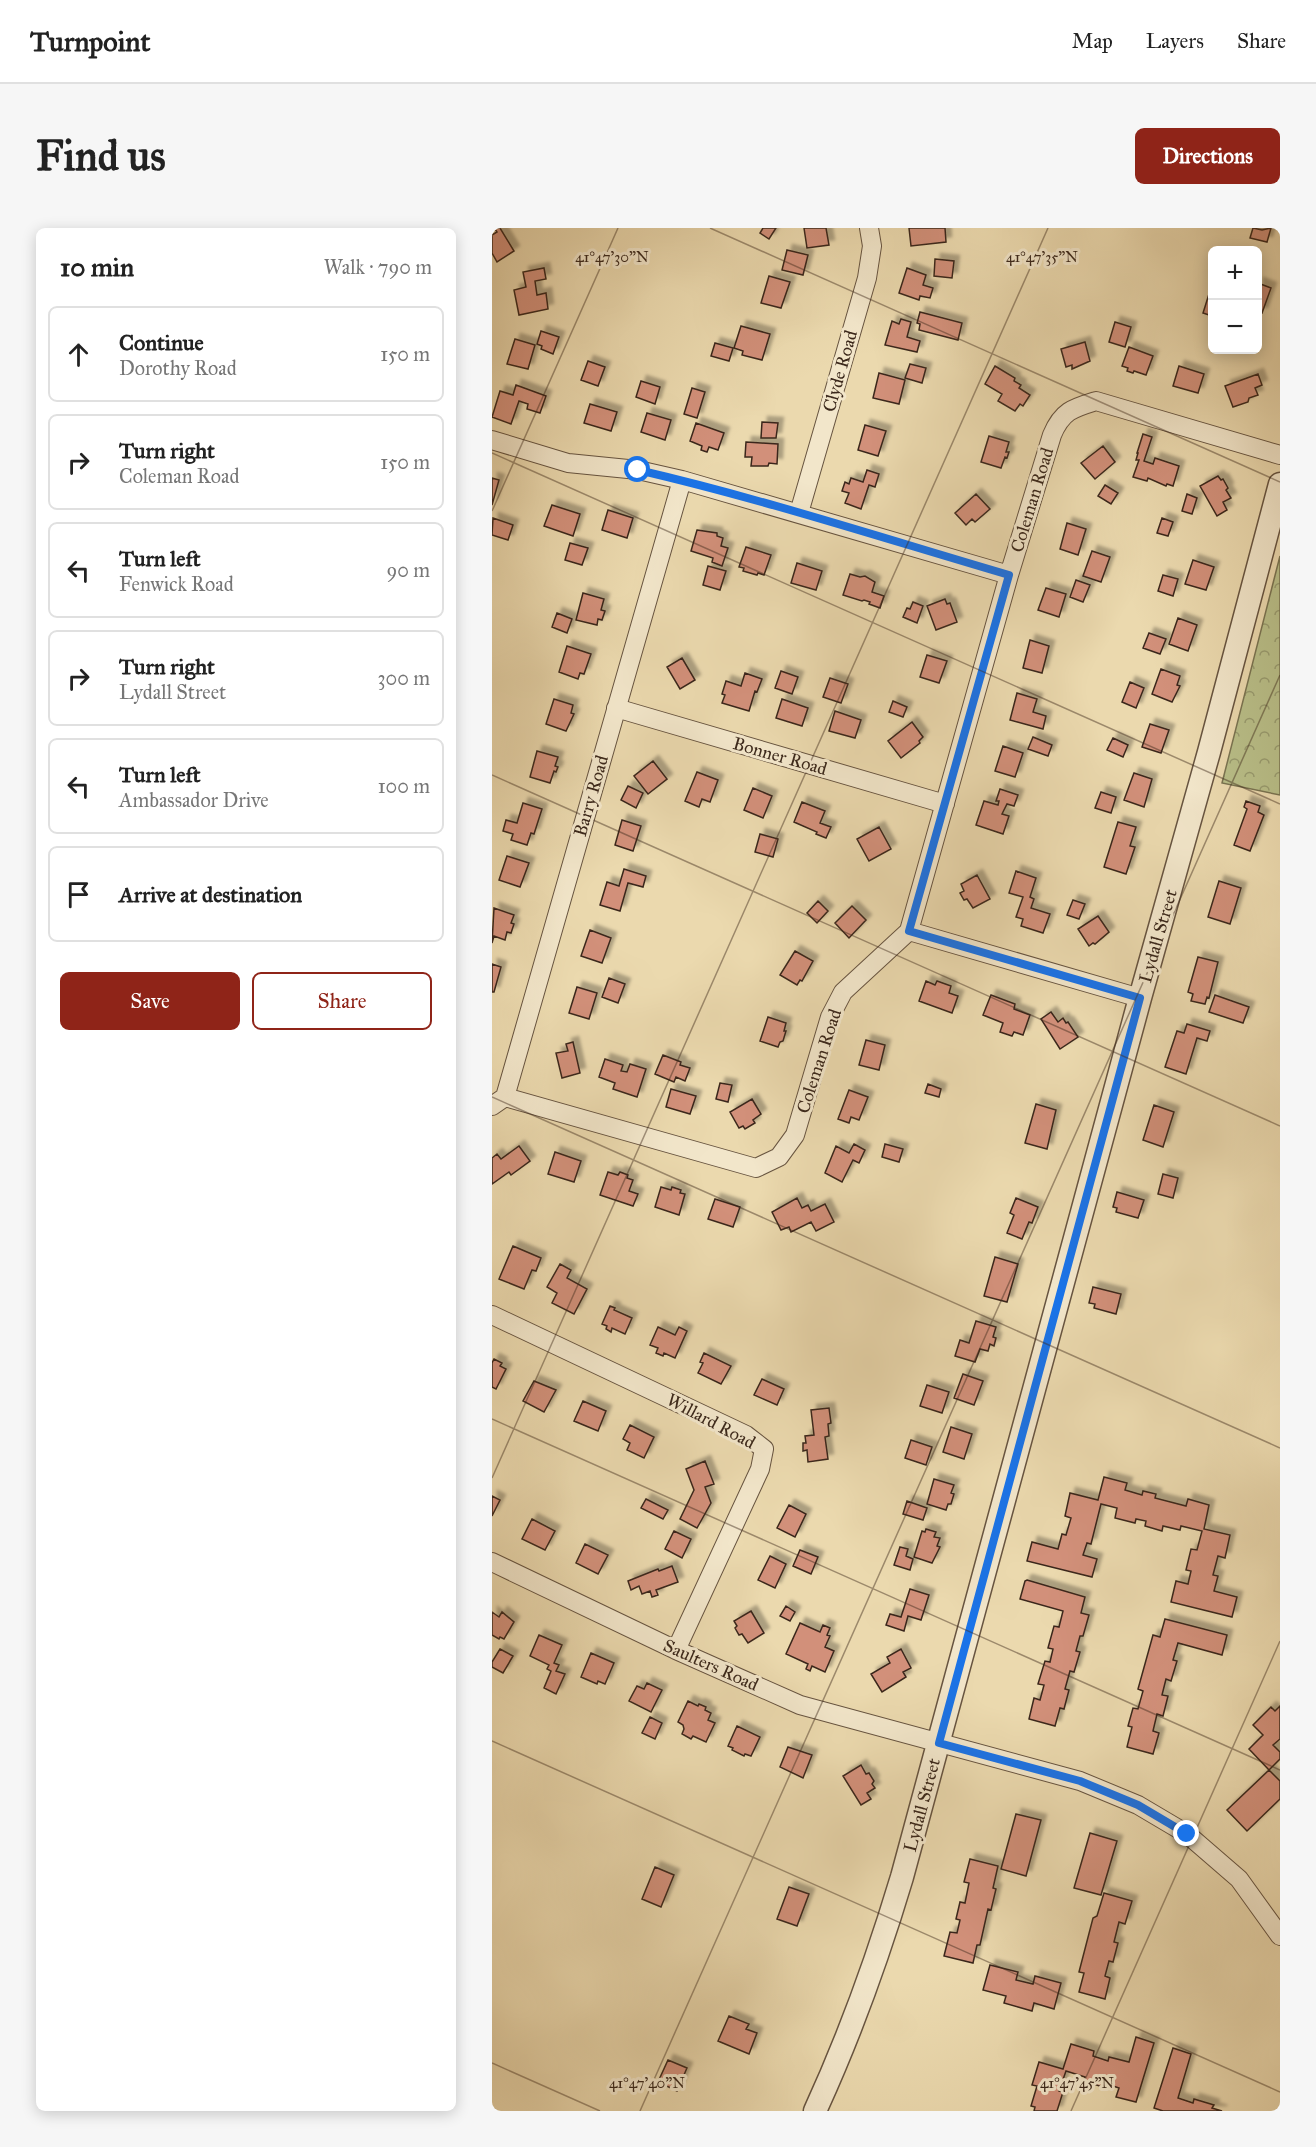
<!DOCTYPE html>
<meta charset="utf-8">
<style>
:root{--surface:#fff;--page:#f6f6f6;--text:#222;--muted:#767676;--line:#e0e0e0;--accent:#8f2418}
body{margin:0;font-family:"IM FELL Great Primer",serif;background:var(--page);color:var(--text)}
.controls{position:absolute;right:18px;top:18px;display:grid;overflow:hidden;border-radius:9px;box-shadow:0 3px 15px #0003}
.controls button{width:54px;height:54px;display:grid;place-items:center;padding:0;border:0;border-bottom:2px solid var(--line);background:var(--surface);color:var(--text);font:30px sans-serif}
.stop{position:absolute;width:18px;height:18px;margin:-14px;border:4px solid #1a73e8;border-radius:50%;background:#fff}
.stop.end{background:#1a73e8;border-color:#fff;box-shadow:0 2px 6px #0008}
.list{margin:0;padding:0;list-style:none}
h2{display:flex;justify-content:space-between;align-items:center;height:78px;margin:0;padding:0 24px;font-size:26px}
h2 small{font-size:20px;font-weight:400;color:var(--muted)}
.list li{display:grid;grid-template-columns:39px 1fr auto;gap:18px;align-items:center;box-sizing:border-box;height:96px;margin:0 12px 12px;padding:0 12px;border:2px solid var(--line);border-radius:9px}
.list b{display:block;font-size:22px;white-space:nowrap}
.list p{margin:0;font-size:20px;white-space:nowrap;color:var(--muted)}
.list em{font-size:20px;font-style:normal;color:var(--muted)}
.actions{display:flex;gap:12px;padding:18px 24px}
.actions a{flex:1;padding:14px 0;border:2px solid var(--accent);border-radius:9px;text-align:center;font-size:21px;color:var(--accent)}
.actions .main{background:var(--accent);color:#fff}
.icon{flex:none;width:33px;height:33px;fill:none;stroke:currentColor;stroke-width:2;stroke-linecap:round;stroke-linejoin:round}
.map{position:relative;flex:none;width:788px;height:1883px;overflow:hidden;border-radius:9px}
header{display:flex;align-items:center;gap:36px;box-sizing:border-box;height:84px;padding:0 30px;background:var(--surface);border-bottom:2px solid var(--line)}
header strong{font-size:28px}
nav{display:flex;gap:33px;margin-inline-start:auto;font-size:21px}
.intro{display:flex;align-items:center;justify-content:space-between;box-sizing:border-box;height:144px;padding:0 36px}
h1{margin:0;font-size:42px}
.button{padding:15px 27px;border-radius:9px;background:var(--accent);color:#fff;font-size:21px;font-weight:700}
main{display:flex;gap:36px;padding:0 36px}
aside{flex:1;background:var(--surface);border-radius:9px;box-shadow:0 3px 15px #0003}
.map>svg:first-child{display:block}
</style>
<header>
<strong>Turnpoint</strong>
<nav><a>Map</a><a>Layers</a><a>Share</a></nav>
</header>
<div class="intro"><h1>Find us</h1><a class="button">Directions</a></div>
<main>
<aside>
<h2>10 min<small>Walk · 790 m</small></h2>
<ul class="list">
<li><svg class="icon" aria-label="ahead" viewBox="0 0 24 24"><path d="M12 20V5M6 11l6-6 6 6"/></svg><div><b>Continue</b><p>Dorothy Road</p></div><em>150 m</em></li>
<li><svg class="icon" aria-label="right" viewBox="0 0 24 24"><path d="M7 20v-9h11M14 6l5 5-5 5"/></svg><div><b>Turn right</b><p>Coleman Road</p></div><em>150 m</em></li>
<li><svg class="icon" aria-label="left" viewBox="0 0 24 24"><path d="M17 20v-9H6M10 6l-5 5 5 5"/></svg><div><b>Turn left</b><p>Fenwick Road</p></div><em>90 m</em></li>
<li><svg class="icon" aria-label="right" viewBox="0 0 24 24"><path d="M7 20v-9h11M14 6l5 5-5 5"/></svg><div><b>Turn right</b><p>Lydall Street</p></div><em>300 m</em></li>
<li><svg class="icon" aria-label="left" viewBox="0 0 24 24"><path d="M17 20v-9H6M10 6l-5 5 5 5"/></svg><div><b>Turn left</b><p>Ambassador Drive</p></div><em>100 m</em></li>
<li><svg class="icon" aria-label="arrive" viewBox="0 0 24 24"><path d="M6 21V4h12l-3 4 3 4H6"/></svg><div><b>Arrive at destination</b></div></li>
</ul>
<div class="actions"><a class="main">Save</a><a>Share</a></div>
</aside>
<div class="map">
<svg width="788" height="1883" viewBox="0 0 788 1883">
<defs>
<pattern id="forest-crowns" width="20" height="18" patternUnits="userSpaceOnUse" patternTransform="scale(1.5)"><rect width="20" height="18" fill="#b9bf89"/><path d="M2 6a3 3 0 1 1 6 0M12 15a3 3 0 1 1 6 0" fill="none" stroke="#989b6f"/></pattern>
<filter id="shadow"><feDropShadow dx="5.5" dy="-5.5" stdDeviation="1.5" flood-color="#0004"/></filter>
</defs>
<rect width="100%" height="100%" fill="#ebd9ae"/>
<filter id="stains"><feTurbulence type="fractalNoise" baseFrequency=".00333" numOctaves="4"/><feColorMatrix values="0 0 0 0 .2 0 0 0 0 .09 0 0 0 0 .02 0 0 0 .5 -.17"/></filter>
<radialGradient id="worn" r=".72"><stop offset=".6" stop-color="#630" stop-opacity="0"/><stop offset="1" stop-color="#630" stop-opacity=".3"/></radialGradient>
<path fill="url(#forest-crowns)" stroke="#7a7452" stroke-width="1.5" d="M788,328V567L730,555Z"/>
<path fill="#d2907a" stroke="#3b281b" stroke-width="1.5" filter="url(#shadow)" d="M0,0H8L22,23L5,34L0,25V7L5,4L3,1L0,2Z
M271,0H284L277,11L268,5Z
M312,0H334L337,17L315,20Z
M417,0H453L454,14L419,18Z
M761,0L770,2L779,0L775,14L758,10Z
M295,22L316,27L311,47L290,42Z
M443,31L462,33L460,50L442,48Z
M52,40L54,51L43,53L45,67L54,65L56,81L27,87L22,62L34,59L31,44Z
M415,40L434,47L431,57L441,60L438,70L428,68L427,72L407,65Z
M277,48L298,54L289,80L269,75Z
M766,55L779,60L770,85L766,84Z
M717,66L720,67V88L711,85Z
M428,84L470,95L466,112L427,102L428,96L425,95Z
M409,91L419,94L415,109L428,113L425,124L393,117L400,93L407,96Z
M623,94L639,99L633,119L617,114Z
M249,98L278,106L270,132L250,127L251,123L242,120Z
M49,103L67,109L61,126L49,121L50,118L45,116Z
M23,111L43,117L36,141L15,136Z
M593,114L598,133L580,141V137L574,139L569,121Z
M223,115L241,120L237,133L219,128Z
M637,119L661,128L654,147L642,143L641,145L635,143L636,140L630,138Z
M96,133L113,139L106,158L89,152Z
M418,136L434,140L430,155L413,150Z
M503,138L523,150L522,153L529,157L527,160L538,167L531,178L528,176L523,183L506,173L510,166L493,156Z
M687,138L712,146L706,165L681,158Z
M387,145L413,152L407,176L381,170Z
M766,146L770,157L763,160L766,167L757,170L756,174L741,179L733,158Z
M149,153L168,159L163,176L144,169Z
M24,157L54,168L48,185L35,181L36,176L27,173L19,196L0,189L8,163L21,167Z
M200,160L213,164L205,190L192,186Z
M98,176L125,184L119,203L92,195Z
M155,185L179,192L173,212L149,204Z
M270,194L286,195L284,210H269Z
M204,195L232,205L226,222L217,219L215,224L209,222L210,218L198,213Z
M373,197L394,203L386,228L366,222Z
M651,206L660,209L652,233L661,236L663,230L687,238L681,258L675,256L674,258L656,250L655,253L641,249L647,232H644L646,225H645Z
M497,208L517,214L514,224H517L515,230L513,229L509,240L489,234Z
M254,214L286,216L285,236L277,235L276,238H259L260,229H253Z
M611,218L623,234L603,251L589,235Z
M375,242L387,246L383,259L377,257L369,281L353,275L357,265L350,263L353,254L357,256L359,250L371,254Z
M726,248L729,252L731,251L736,260L734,262L739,270L731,274L735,282L725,288L708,258Z
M0,250L7,252L0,277Z
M613,257L626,265L619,276L606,268Z
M484,266L498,281L483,294L480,291L474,297L463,285Z
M695,266L705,270L700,286L690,283Z
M60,277L88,286L81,308L52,298Z
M116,282L141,290L135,310L110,302Z
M1,290L21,297L16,312L0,307Z
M670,290L681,294L676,308L665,305Z
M575,295L594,301L586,327L568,321Z
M205,302L225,305V308L231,310L229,318L236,320L230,338L220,334L221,330L199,323Z
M78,315L96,320L90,337L73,332Z
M254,319L279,327L272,347L266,345L265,347L251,343L252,340L247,339Z
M600,323L618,329L609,354L591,348Z
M701,332L722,339L714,362L693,356Z
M305,335L330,343L324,362L299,355Z
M216,338L234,343L228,362L211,357Z
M358,346L368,349L373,348L383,354L380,364L392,368L388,380L377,376L378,374L372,372L370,373L351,367Z
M671,347L686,351L681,368L666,363Z
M584,352L598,357L591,374L578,369Z
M554,360L574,366L567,389L546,382Z
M91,365L112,371L109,382L113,383L110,392L106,391L105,397L84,392Z
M453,371L455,376L458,375L465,394L444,402L435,378Z
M421,374L431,378L425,395L411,389L415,380L418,381Z
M65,385L80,391L75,405L60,399Z
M686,390L705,397L696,423L677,416Z
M657,405L674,411L668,426L651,420Z
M538,412L557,418L550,445L531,440Z
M75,418L99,426L92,446L88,445L86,451L67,444Z
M435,427L455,433L447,455L428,449Z
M190,430L203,452L188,461L175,439Z
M669,441L688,448L685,457L688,458L680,474L660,466Z
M289,443L306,449L300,466L283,460Z
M253,445L270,451L265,464L263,463L257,483L230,475L233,467L230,466L234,453L249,458Z
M338,450L356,456L349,475L331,469Z
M638,454L652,460L644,480L630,474Z
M525,465L545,471L541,484L554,488L551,501L518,492Z
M62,471L81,477L79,485L82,486L74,503L54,496Z
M290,471L316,480L310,498L284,490Z
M401,473L415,479L411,489L397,484Z
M343,483L369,492L363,510L337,503Z
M420,494L431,509L427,513L428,515L409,530L396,513Z
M658,496L677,502L669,525L650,519Z
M541,509L560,517L556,528L536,521Z
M621,510L636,517L631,529L615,522Z
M511,518L531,525L523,549L503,543Z
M45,523L66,529L63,538L66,539L64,544L62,543L58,555L38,549Z
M161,533L175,551L156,566L142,548Z
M205,544L226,552L218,574L210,571L207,579L193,573Z
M642,545L660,551L652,579L632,572Z
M136,558L151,565L144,580L129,572Z
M261,560L280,568L271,590L252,582Z
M508,561L526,567L522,578L515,576L510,586L517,588L511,606L484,597L492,573L506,577L507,573H504Z
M609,564L624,569L619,585L603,580Z
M754,573L768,578L766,584L772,587L758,623L742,617L755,581L752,579Z
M310,574L333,583L328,595L339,599L334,610L324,606L325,604L302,594Z
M31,575L50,581L42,606L39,605L35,617L19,612L21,606L11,603L14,592L25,595Z
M130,592L149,598L141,623L123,617Z
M626,594L644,599L638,618L643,619L634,646L612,639Z
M387,599L399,621L377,633L365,611Z
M268,606L286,611L281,629L263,624Z
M15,628L37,635L28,659L7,652Z
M132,641L154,648L151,659L136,655L128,683L108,677L115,654L127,658Z
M524,643L544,650L538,669L542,671L539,680L558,686L551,705L529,698L531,691L524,689L531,669L517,665Z
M485,647L498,671L481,680L475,671L472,672L468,665L472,663L469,656Z
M727,653L749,660L738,696L716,689Z
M581,672L593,676L587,691L575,687Z
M326,673L336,683L325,695L315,685Z
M360,678L374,692L357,710L343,695Z
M2,680L22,687L19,695L22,696L19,705L15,704L13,712L2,708L0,715Z
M606,688L617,704L603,716L601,715L597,718L586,701Z
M98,702L119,710L110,735L89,728Z
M303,723L321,733L310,753L308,752L305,757L288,747Z
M706,729L726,734L717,770L715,769L713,776L699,773L701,766L696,764Z
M0,736L9,739L2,764H0Z
M117,750L133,756L126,775L110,769Z
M434,753L443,757L445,753L459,758L457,765L466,768L460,785L427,773Z
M85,759L105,765L97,791L77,785Z
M499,767L523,776L522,781L538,787L531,807L522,804L520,808L508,804L511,795L491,787Z
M723,767L757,779L751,795L717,784Z
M559,784L566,794L571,790L574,795L576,794L586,809L568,821L549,791Z
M276,789L294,795L292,803H294L291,813L288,814L286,819L268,813Z
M695,796L718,803L715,813L705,810L694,846L673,839L685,803L692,805Z
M374,812L393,817L387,842L367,837Z
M81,814L88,845L70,850L64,825L76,823L74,816Z
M171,827L189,834L188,837L198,840L193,853L184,849L182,854L163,846Z
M113,831L131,837L129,843L135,844L138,836L154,841L145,869L121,861L123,855L107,849Z
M228,855L240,857L236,874L224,871Z
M436,856L449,861L447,869L433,865Z
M179,861L204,868L198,886L174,879Z
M357,862L376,869L367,892L359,889L357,895L346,891Z
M260,871L269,886L261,892L263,895L253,901L251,898L247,900L238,884Z
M544,876L564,882L555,921L533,915Z
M662,877L682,884L671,919L651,912Z
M362,916L373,922L367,935L361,932L350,954L333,945L344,918L357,925Z
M393,916L411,921L407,934L390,929Z
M27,918L38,933L19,947L17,944L0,956V930L5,926L9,931Z
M63,924L89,933L82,954L56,946Z
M116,944L126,947L128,944L136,947L135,950L141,952L137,963L146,966L141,978L108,967Z
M671,946L686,950L681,970L666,966Z
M169,959L179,962L180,959L189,962L188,965L193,966L187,987L163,979Z
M625,964L652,972L646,990L624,984L625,980L621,979Z
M305,970L310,980L316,977L319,983L333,976L342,994L324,1003L319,994L299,1004L297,999L289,1002L280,984Z
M524,970L546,979L540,995L537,994L530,1011L515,1005L522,987L518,985Z
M223,971L248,979L241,999L216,991Z
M21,1018L49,1030L44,1043L40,1042L32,1061L7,1051Z
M503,1029L526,1036L515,1074L492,1068Z
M68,1036L79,1042L75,1050L95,1061L82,1086L60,1075L65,1065L55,1059Z
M601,1059L629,1066L624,1086L602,1080L603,1076L597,1075Z
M118,1078L123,1080L122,1082L140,1090L133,1106L120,1100L119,1104L114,1101L115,1098L110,1096Z
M484,1093L504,1099L501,1109L504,1110L502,1118L498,1116L496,1123L488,1121L483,1134L463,1128L468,1112L477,1115Z
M166,1099L183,1107L187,1099L195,1103L183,1130L172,1125L171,1128L164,1125L166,1120L158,1117Z
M212,1125L239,1138L229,1156L206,1145L211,1135L208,1134Z
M2,1131L10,1135L8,1138L14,1141L4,1161L0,1159V1135Z
M471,1146L491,1153L482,1177L462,1170Z
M270,1151L292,1161L285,1177L262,1167Z
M42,1153L64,1162L52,1184L31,1173Z
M435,1157L457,1164L450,1185L428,1178Z
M91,1173L114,1183L106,1203L82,1193Z
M337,1180L339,1195L336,1196L337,1208L333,1209L336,1231L316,1234L315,1222L311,1223V1215H314L313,1208L322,1207L319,1182Z
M138,1197L162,1209L152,1230L135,1222L138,1215L131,1211Z
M459,1199L480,1206L472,1231L451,1224Z
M419,1212L440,1219L434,1237L413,1230Z
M213,1233L222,1256L213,1259L219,1275L205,1300L188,1291L202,1262L194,1241Z
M612,1249L635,1255L633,1262L650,1267L651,1263L664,1266L663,1270L694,1278L696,1271L717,1277L712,1301L738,1307L733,1330L726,1328L721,1347L726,1348L722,1363L745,1369L740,1389L679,1374L684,1353L696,1356L699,1343L694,1342L699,1321L705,1322L710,1303L689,1298L688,1302L671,1298L670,1303L653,1298L654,1293L644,1291L643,1295L623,1290L625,1280L609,1276L599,1316L595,1315L591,1327L605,1331L600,1349L535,1333L540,1314L566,1321L570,1306L574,1307L579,1290L573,1288L578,1265L606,1272Z
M442,1251L462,1257L459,1265L462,1266L459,1276H456L454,1282L435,1276Z
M0,1268L8,1272L0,1288Z
M154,1271L176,1282L171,1291L149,1280Z
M415,1273L435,1280L431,1292L411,1286Z
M297,1277L314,1286L303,1309L285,1300Z
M40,1291L63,1303L53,1322L30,1311Z
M434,1301L444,1304L442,1309L448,1310L445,1318L448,1319L440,1335L422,1329L430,1303L433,1304Z
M182,1303L199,1311L190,1330L173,1321Z
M93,1316L116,1327L106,1346L84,1335Z
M408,1319L416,1321L414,1328L421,1331L418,1342L402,1337Z
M308,1322L326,1329L319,1346L301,1338Z
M278,1328L294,1336L283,1360L266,1352Z
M180,1338L186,1354L164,1362L166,1367L160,1369L158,1363L150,1366L147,1358L139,1362L136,1353L166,1341L167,1343Z
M535,1352L593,1369L589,1385L597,1387L591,1408H588L584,1423L588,1424L582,1444L578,1443L573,1461L577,1462L572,1481L568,1480L563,1498L537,1491L542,1470L548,1472L552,1457L546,1456L553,1433L558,1434L561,1421L556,1420L562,1398L567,1399L571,1383L528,1371L533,1353Z
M418,1361L437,1367L429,1392L416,1388L412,1403L394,1397L398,1386L409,1389Z
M294,1378L303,1384L298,1393L288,1388Z
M259,1383L272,1405L256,1415L250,1406L247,1407L243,1400L245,1398L242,1393Z
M0,1384L7,1389L10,1384L22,1394L12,1411L8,1409L7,1411L0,1407Z
M673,1391L735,1407L730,1427L686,1415L681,1432L685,1433L679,1453L674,1451L670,1467L676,1468L671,1488L665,1486L661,1503L667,1505L661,1526L635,1519L640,1499L636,1498L641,1480L646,1481L651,1463L646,1461L661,1407L668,1409Z
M308,1395L328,1404L331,1397L338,1400L335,1407L338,1408L333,1419L342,1423L333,1444L320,1438L318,1443L314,1441L316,1436L294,1426Z
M47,1407L70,1417L62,1435L67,1437L64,1443L73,1446L64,1466L52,1460L59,1443L55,1441L57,1437L38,1428Z
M8,1421L21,1428L11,1445L0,1439V1434Z
M409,1421L419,1440L411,1444L414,1449L390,1464L379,1446L398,1435L395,1429Z
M99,1425L122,1435L113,1456L106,1453L105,1456L89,1449Z
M155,1455L170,1462L159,1484L137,1473L145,1458L152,1461Z
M196,1473L206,1478L207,1476L214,1479L213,1482L219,1485L216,1492L223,1495L214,1514L201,1508L199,1511L190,1506L192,1501L191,1497L186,1494Z
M788,1478V1511L781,1517L788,1524V1531L777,1542L788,1553V1571L755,1603L735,1582L777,1542L757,1521L771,1507L761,1497L779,1479L783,1483Z
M158,1489L170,1495L163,1511L150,1505Z
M245,1498L268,1509L259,1528L253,1526L252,1528L240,1522L241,1520L236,1518Z
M296,1519L320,1527L311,1550L288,1539Z
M369,1537L374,1546L377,1545L382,1553L380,1556L383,1560L375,1565L379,1571L369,1577L351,1548Z
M524,1586L549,1592L534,1648L509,1641Z
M598,1605L625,1613L609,1667L582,1660Z
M478,1631L506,1638L501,1660L504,1661L499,1682L496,1681L488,1717H485L481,1735L452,1728L458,1704L465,1705L468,1692L464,1691L468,1674L473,1675L477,1655L472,1654Z
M163,1639L182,1647L169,1679L150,1671Z
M297,1659L317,1666L305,1698L285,1691Z
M612,1665L640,1673L633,1696L627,1694L622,1714L626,1715L621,1734L617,1733L613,1748L618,1750L613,1771L587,1764L592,1745L587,1744L601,1690L605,1688Z
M498,1737L526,1744L524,1752L541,1756L543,1748L569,1755L562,1781L542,1775L540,1783L512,1775L514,1768L491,1762Z
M237,1788L257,1796L254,1801L265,1805L257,1826L226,1813Z
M644,1809L662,1815L644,1874L624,1869L627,1860L612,1855L611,1859L592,1853L593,1849L574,1843L567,1863L571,1864L565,1883H542L543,1879L539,1878L545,1858L540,1857L547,1834L571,1841L579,1816L602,1823L601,1828L616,1833L617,1829L637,1834Z
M681,1820L699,1826L686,1870L701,1875L702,1871L722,1877L720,1880L730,1883H671L662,1880Z
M176,1832L195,1840L185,1863L166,1854Z"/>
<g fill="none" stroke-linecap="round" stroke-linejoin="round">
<g stroke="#675440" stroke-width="20">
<path id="minor" d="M0,212L76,235L146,242L190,252L517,347
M307,285L375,50L380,18L377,0
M124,480L453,576
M417,703L648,770
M13,869L264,940L287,929L303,907L338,789L351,764L417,703L517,347L560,207C570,183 581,180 604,173L788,227
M0,878L13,869L190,252
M0,1087L254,1207L272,1221L268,1241L184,1422
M0,1334L184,1422L308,1477L588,1553L646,1577L695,1606L747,1651L788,1708"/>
</g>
<g stroke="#675440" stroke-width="25">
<path id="tertiary" d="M323,1883C358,1807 386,1729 410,1649L648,770L717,524L788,256"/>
</g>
<use href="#minor" stroke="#f2e6ca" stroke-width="18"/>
<use href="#tertiary" stroke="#f2e6ca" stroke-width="22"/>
</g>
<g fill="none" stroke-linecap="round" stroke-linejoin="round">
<path stroke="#1a73e8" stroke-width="8" d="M146,242C271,271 394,311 517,347L417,703L648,770L447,1515L588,1553L646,1577L695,1606"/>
</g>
<path fill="none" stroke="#3b281b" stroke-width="1.5" stroke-opacity="0.45" d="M218,0L788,254M0,225L788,576M0,283L126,0M0,547L788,898M0,869L788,1220M0,1191L788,1542M0,1250L556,0M0,1513L788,1864M0,1835L108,1883M148,1883L788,447M579,1883L788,1413"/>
<g text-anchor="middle" stroke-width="6" stroke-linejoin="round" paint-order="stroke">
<g font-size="18" fill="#3b281b" stroke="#f2e6ca">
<text transform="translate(348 143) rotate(-74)" y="6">Clyde Road</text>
<text transform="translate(540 272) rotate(-73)" y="6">Coleman Road</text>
<text transform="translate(288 528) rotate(16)" y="6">Bonner Road</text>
<text transform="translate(99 568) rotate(-74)" y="6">Barry Road</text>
<text transform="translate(666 708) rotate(-74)" y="6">Lydall Street</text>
<text transform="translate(327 833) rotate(-72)" y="6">Coleman Road</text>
<text transform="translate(219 1193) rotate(28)" y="6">Willard Road</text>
<text transform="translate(219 1437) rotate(24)" y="6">Saulters Road</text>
<text transform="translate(430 1577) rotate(-75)" y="6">Lydall Street</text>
</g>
</g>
<g font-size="15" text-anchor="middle" fill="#3b281b" stroke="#f2e6ca" stroke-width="6" stroke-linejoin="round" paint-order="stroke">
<text x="120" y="34">41°47'30"N</text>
<text x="550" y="34">41°47'35"N</text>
<text x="155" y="1860">41°47'40"N</text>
<text x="585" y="1860">41°47'45"N</text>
</g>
<rect width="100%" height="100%" filter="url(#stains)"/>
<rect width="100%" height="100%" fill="url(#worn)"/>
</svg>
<div class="controls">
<button>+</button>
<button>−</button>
</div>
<div class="stop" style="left:146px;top:242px"></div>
<div class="stop end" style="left:695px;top:1606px"></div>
</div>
</main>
